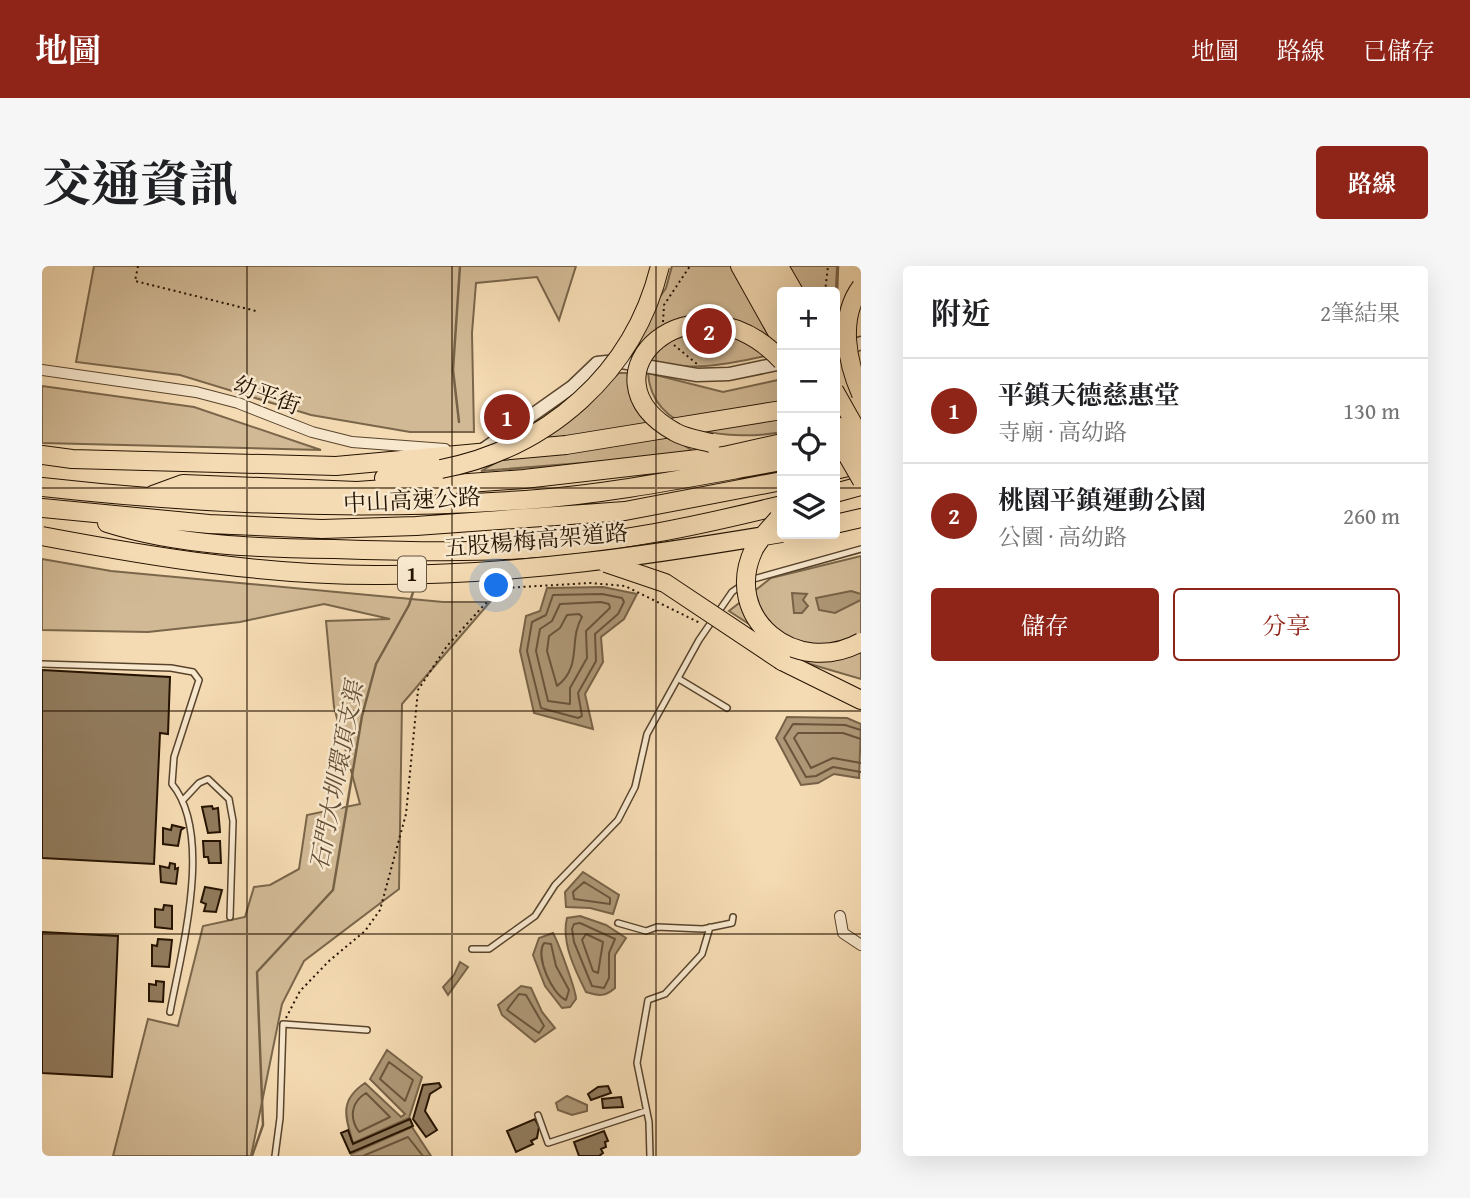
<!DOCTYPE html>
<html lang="zh-TW">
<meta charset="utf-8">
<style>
:root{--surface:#fff;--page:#f6f6f6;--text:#202124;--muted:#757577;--line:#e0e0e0;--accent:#8f2418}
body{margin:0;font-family:"Gentium Book Plus","Noto Serif TC",serif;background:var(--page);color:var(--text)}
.controls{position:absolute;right:21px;top:21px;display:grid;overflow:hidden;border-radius:7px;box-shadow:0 7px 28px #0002}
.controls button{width:63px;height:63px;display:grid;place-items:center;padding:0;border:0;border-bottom:2px solid var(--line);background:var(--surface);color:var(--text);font:35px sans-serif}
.you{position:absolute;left:455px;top:320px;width:24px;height:24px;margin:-18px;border:5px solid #fff;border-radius:50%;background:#1a73e8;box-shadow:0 0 0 10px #1a73e833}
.badge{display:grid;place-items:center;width:46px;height:46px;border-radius:50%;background:var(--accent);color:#fff;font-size:23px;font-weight:700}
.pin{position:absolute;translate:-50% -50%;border:4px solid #fff;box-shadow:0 2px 7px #0006}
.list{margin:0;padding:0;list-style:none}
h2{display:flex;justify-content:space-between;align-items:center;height:91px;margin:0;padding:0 28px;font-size:30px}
h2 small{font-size:23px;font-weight:400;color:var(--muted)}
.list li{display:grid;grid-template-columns:46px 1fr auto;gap:21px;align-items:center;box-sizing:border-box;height:105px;padding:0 28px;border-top:2px solid var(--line)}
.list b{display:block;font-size:26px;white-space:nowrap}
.list p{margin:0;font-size:23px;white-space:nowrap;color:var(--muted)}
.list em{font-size:23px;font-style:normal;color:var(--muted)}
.actions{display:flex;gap:14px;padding:21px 28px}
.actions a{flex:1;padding:16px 0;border:2px solid var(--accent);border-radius:7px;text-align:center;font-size:24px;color:var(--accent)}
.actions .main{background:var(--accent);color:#fff}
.icon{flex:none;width:38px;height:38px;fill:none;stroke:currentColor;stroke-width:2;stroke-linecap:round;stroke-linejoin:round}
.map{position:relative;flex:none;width:819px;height:890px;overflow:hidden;border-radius:7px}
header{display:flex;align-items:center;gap:42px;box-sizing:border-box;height:98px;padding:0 35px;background:var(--accent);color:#fff}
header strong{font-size:33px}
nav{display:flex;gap:38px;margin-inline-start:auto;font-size:24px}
.intro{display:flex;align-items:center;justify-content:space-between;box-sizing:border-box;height:168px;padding:0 42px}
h1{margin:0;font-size:49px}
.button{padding:18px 32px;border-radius:7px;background:var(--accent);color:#fff;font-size:24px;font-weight:700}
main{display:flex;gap:42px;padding:0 42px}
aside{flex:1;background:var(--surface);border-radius:7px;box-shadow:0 7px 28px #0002}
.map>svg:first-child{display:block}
</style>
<header>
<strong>地圖</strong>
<nav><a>地圖</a><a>路線</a><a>已儲存</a></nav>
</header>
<div class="intro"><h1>交通資訊</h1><a class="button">路線</a></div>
<main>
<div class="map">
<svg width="819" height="890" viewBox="0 0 819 890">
<rect width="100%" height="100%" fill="#f5dbb3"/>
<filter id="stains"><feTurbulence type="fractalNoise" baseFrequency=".00286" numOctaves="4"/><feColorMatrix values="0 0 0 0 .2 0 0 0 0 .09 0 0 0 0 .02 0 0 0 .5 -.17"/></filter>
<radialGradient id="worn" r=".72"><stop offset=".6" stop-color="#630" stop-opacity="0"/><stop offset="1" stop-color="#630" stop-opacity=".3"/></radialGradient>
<path fill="#d1b995" stroke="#7a664a" stroke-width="2" d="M52,0H534L517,54L495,11L434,17L430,67L432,166H368L269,149L138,109L34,96Z
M630,0H795L793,43V26H740V86C686,99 632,111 579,86L624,22Z
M577,107H585L591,136L615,161L655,188L439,205L513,164Z
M606,107L681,126L740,113V166C691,175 610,169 606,107Z
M0,120L152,141L279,184L0,177Z
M819,290V413L768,398L687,345L729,312Z
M0,293L69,305L401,336H448L360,438L357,623L262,695L240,738L209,890H71L106,753L136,760L161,660L203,651L212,621L228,619L257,603L265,549L318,538L292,441L284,355L348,353L282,338L198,356L106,366L0,364Z"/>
<path fill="#ae9776" stroke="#776247" stroke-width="2" d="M561,321L595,328L582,353L559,371L561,396L543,428L551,463L492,447L478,385L484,350L498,345L505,322Z
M809,325L819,328V334L793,347L777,344L774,332Z
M750,327L765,328L761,334L766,340L760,347H752Z
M745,451L805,452L819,458L817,512L792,508L776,517L759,519L734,472Z
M541,606L577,629L571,648L548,642L524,641L523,626Z
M538,650L564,659L584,672L573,689V722C563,731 557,730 544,726C533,704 519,676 525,652Z
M511,667C516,676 534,724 534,733L528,741L520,742L503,720L491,689L497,672Z
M418,696L426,701L406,729L401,721L412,709Z
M479,720L489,722L500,746L513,762L493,776L460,749L456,739Z
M345,784L380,811L367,852L311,877C304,852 296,835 323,817L359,851L363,848L328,813Z
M525,830L545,839V845L530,849L516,844L514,837Z
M370,861L389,890H310L309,888Z"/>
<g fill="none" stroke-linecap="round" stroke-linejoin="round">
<path stroke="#69543b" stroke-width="2" d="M560,328L580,332L582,336L576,348L553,368L554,395L536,427L540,450L536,452L499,442L485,385L490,356L504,349L511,329Z
M559,336L567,338L568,342L544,365L545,392L528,422V438L506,435L494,385L498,363L510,355L518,338Z
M525,349L537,348L540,351C526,374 541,400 515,420L505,385L507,370L518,362Z
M819,464L803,459L751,458L742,472L764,511L774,510L791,501L819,506
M819,473L801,467H756L752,472L769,502L791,492L819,497
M542,616L568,632V638L532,633L531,626Z
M538,657L573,673L567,687V712L562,722L550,720L532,676L530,663L532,658Z
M544,668L561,676L556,707L551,705L540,674Z
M502,677L509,678L514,700L527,724L524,734C510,728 493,691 502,677Z
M477,728L484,729L502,760L497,767L465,744Z
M347,796L371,814L363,835L338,813Z
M324,827L348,851L317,866C307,852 309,836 324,827Z
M321,890L366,871L381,890"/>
<path stroke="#776247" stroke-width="2.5" d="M794,55L796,0
M417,156L411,104L418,0
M210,890L221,859L215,706L291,624L320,450L334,398L367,339L372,323"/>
</g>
<path fill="#917b5d" stroke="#241200" stroke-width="2" d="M481,138L482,154L450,162L449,149L462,147L461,142Z
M0,404L128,411L126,468L118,467L112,598L0,592Z
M170,540L171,543L176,542L178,566L166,567L160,541Z
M130,559L142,562L139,564L136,580L121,578V562L129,564Z
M161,575H178L179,597H167L166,591H162Z
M128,597L133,598V603L136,602L134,618L119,616L118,600L127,602Z
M163,621L180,624L174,646L162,645L164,638L159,636Z
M122,639L130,640V663L113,661V643L121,644Z
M0,666L76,670L70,811L0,807Z
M116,673L130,674L127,701L110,700V679L115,680Z
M114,715L122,716L121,736L107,735V718L114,719Z
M397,817L399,821L388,828L383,845L395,864L384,871L371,853L381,819Z
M566,820L569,827L549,834L546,828L556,821Z
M579,831L581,841L561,842L560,833Z
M368,853L371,860L308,887L299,867L306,864L311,878Z
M493,853L497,861L495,872L489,875L491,878L474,886L465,865Z
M562,865L566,875L563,876L564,881L559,883L561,887L557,890H537L532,876Z"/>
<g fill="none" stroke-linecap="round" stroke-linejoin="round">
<g stroke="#58442d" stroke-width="8">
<path id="service" d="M708,314L819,283
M0,398L129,402L151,406L157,414L132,491L130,518C172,569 139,686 128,746
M637,413L685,442
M142,533L157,517L166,513L187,533L191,555L188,651
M576,657L604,665L615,661L661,663L690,657L691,651
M430,683H447L493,650L513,619L576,554L593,521L605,468L657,374L690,326L700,319
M496,849L506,877L604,845
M233,890L238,852L241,758L325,764
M608,890L607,856L595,797L606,734L623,728L660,688L668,661"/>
</g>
<g stroke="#58442d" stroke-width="12">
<path id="minor" d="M0,104L154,126L196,137L270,166L310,176L403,183
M798,650L801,667L819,679"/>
</g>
<g stroke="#58442d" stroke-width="15">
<path id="tertiary" d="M793,87L819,77
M438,186L530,121L555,97L574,95L655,109L687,108L740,97"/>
</g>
<g stroke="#241200" stroke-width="18">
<path id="trunk" d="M697,0L740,77
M710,0L740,54
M724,0L740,29
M738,0L753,26
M793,97L819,147"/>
</g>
<g stroke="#241200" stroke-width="20">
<path id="motorway" d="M0,189L30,193L294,200L524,179L740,144
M793,204L819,198
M342,212L399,203
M0,221C160,239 322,245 483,234C569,228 655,210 740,195
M793,227L819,220
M111,229L141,218L315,225L482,213L682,190L740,177
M0,242L167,258L280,263L374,260L583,245L740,215
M65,257C138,280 216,282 292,283C355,285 420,287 483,283C571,278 655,260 740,239
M793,258L819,252
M740,395L819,434"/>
</g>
<path stroke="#241200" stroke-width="2" stroke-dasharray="2 3.5" stroke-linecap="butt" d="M96,0L93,15L214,45
M783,26L786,0
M621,56L622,39L648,0
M632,79L655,98
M244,752L258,725L287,695L323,665L338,644L364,548L376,424L405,380L442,339L462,322L548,317L583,320L658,357"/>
<use href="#service" stroke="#f8e8ce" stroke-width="5"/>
<use href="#minor" stroke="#f8e8ce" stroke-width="10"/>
<use href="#tertiary" stroke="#f8e8ce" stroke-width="12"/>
<use href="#trunk" stroke="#f5dbb3" stroke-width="16"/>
<use href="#motorway" stroke="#f5dbb3" stroke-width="18"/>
<g stroke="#241200" stroke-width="18" stroke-linecap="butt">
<path id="trunk-bridge" d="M793,124L819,170
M801,160L819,191
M793,170L819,215"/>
</g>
<g stroke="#241200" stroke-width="20" stroke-linecap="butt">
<path id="motorway-bridge" d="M819,21C796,52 805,96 819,128
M669,177C657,174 643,172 633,166C532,110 651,0 740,95
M399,203C506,182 592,107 618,0
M736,253C728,262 718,272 712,283C679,352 754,412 819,376
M0,270C111,291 227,310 341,309C475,309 609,289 740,267
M564,297L623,317L740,395"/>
</g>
<use href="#trunk-bridge" stroke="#f5dbb3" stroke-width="16"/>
<use href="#motorway-bridge" stroke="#f5dbb3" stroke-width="18"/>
</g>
<path fill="none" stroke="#241200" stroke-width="2" stroke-opacity="0.55" d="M205,0V890M410,0V890M614,0V890M0,222H740M793,222H819M0,445H819M0,668H819"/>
<g text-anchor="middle" stroke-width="5" stroke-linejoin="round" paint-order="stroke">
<rect fill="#f8e8ce" stroke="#64523e" stroke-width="2" x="356" y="290.5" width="28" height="35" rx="5"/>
<g font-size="21" font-weight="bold" fill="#241200">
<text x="370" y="315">1</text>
</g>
<g font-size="23" fill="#241200" stroke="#f8e8ce">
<text transform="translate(225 129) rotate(20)" y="8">幼平街</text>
<text transform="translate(370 234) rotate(-3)" y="8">中山高速公路</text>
<text transform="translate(494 274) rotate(-5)" y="8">五股楊梅高架道路</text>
</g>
<g font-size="24" font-style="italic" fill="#624e35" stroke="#f8e8ce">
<text transform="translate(295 510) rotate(-79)" y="8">石門大圳環頂支渠</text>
</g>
</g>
<rect width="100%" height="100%" filter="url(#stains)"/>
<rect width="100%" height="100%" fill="url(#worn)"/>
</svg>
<div class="controls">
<button>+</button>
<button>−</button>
<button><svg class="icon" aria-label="locate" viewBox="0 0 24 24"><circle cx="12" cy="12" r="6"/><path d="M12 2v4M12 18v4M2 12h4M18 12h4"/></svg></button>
<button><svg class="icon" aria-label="layers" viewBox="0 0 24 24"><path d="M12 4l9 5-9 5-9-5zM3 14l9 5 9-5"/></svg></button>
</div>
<div class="you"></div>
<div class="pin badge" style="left:465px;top:151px">1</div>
<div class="pin badge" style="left:667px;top:65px">2</div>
</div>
<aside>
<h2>附近<small>2筆結果</small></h2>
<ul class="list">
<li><span class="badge">1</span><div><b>平鎮天德慈惠堂</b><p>寺廟 · 高幼路</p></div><em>130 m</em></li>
<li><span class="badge">2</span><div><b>桃園平鎮運動公園</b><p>公園 · 高幼路</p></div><em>260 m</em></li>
</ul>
<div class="actions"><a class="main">儲存</a><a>分享</a></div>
</aside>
</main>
